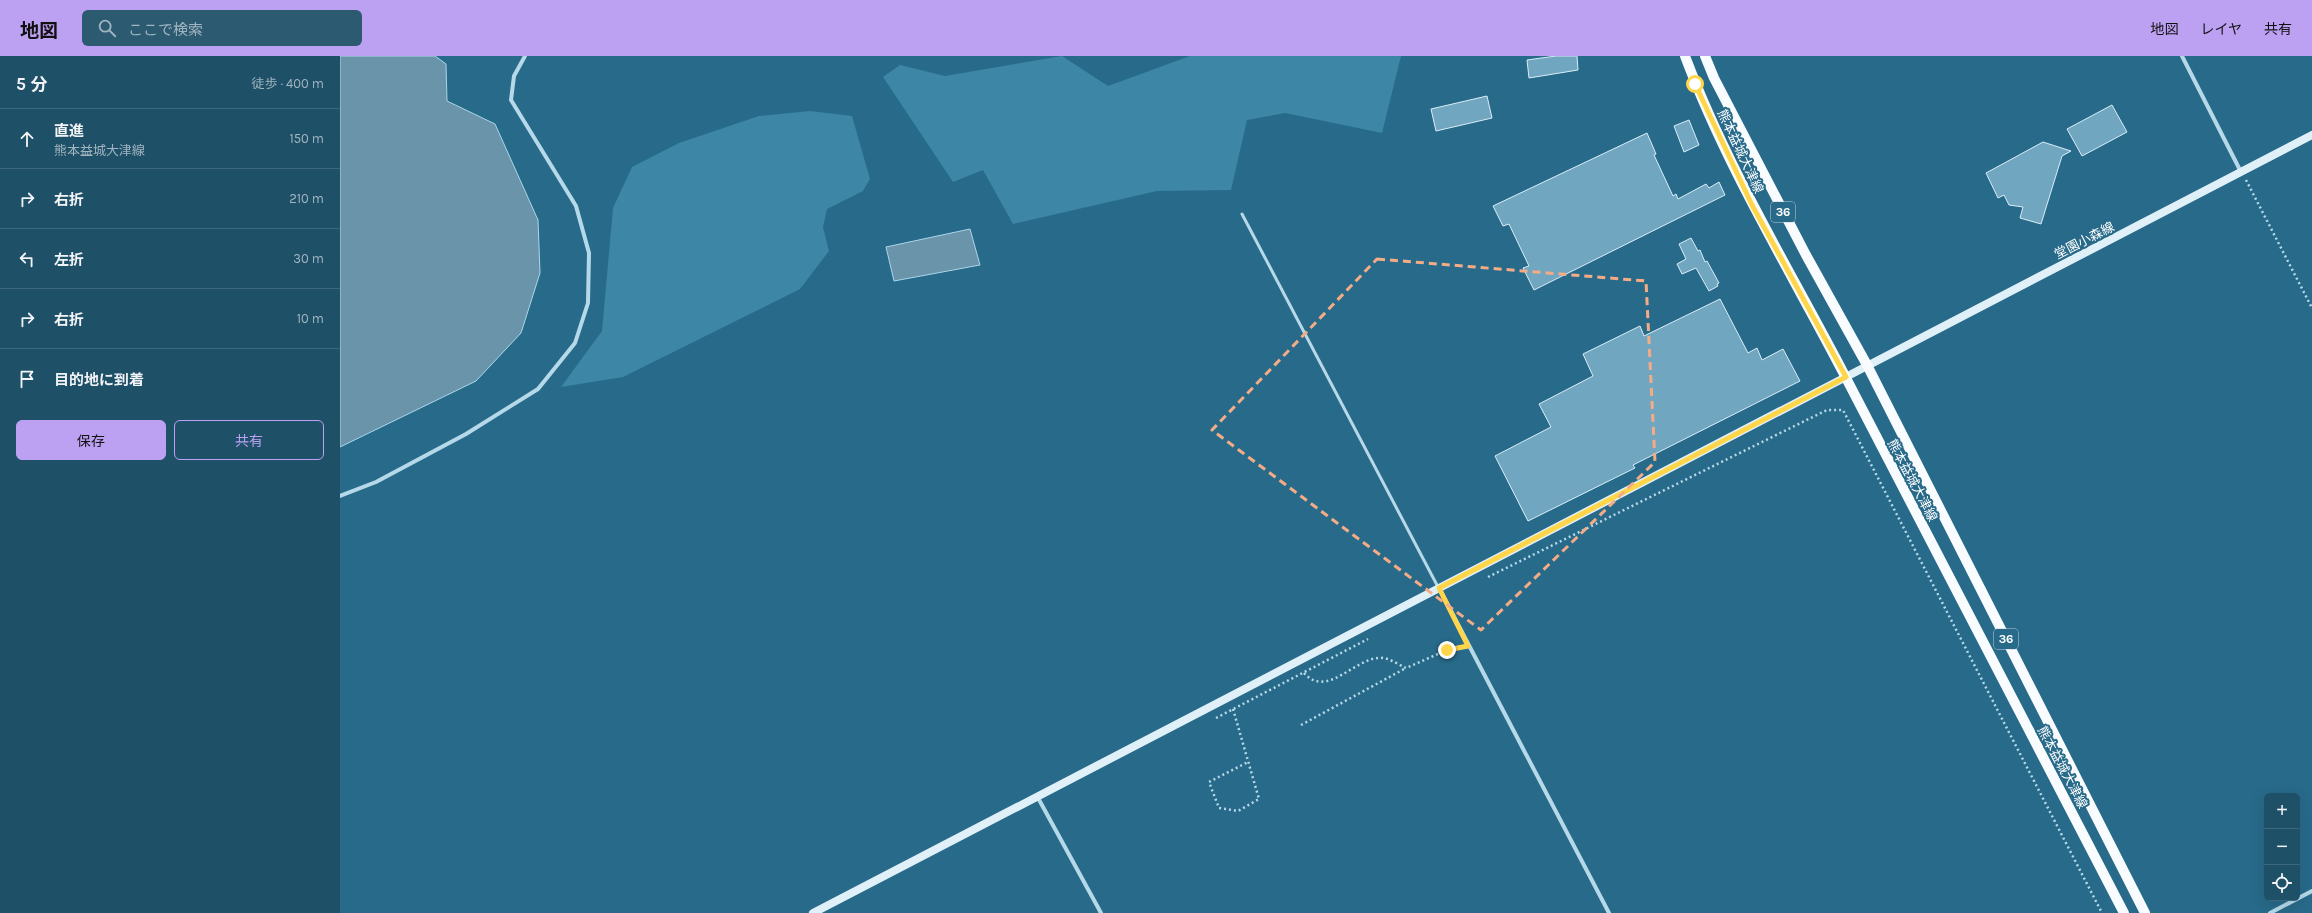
<!DOCTYPE html>
<html lang="ja">
<meta charset="utf-8">
<style>
:root{--surface:#1e5068;--page:#2b5a71;--text:#f1f3f6;--muted:#a1b5c0;--line:#3c677c;--accent:#bca0f2}
body{margin:0;font-family:Karla,"Noto Sans JP",sans-serif;background:var(--page);color:var(--text)}
.controls{position:absolute;right:12px;bottom:12px;display:grid;overflow:hidden;border-radius:6px;box-shadow:0 4px 16px #0002}
.controls button{width:36px;height:36px;display:grid;place-items:center;padding:0;border:0;border-bottom:1px solid var(--line);background:var(--surface);color:var(--text);font:20px sans-serif}
.stop{position:absolute;width:12px;height:12px;margin:-9px;border:3px solid #ffd54a;border-radius:50%;background:#fff}
.stop.end{background:#ffd54a;border-color:#fff;box-shadow:0 1px 4px #0008}
.list{margin:0;padding:0;list-style:none}
h2{display:flex;justify-content:space-between;align-items:center;height:52px;margin:0;padding:0 16px;font-size:17px}
h2 small{font-size:13px;font-weight:400;color:var(--muted)}
.list li{display:grid;grid-template-columns:26px 1fr auto;gap:12px;align-items:center;box-sizing:border-box;height:60px;padding:0 16px;border-top:1px solid var(--line)}
.list b{display:block;font-size:15px;white-space:nowrap}
.list p{margin:0;font-size:13px;white-space:nowrap;color:var(--muted)}
.list em{font-size:13px;font-style:normal;color:var(--muted)}
.actions{display:flex;gap:8px;padding:12px 16px}
.actions a{flex:1;padding:9px 0;border:1px solid var(--accent);border-radius:6px;text-align:center;font-size:14px;color:var(--accent)}
.actions .main{background:var(--accent);color:#111}
.icon{flex:none;width:22px;height:22px;fill:none;stroke:currentColor;stroke-width:2;stroke-linecap:round;stroke-linejoin:round}
.map{position:relative;flex:none;width:1972px;height:857px;overflow:hidden}
header{display:flex;align-items:center;gap:24px;box-sizing:border-box;height:56px;padding:0 20px;background:var(--accent);color:#111}
header strong{font-size:19px}
nav{display:flex;gap:22px;margin-inline-start:auto;font-size:14px}
.search{width:280px;height:36px;background:var(--page);display:flex;align-items:center;gap:10px;box-sizing:border-box;padding:0 14px;border-radius:6px;color:var(--muted);font-size:15px}
main{display:flex}
aside{flex:1;background:var(--surface)}
.map>svg:first-child{display:block}
</style>
<header>
<strong>地図</strong>
<div class="search"><svg class="icon" aria-label="search" viewBox="0 0 24 24"><circle cx="10" cy="10" r="6"/><path d="M15 15l6 6"/></svg>ここで検索</div>
<nav><a>地図</a><a>レイヤ</a><a>共有</a></nav>
</header>
<main>
<aside>
<h2>5 分<small>徒歩 · 400 m</small></h2>
<ul class="list">
<li><svg class="icon" aria-label="ahead" viewBox="0 0 24 24"><path d="M12 20V5M6 11l6-6 6 6"/></svg><div><b>直進</b><p>熊本益城大津線</p></div><em>150 m</em></li>
<li><svg class="icon" aria-label="right" viewBox="0 0 24 24"><path d="M7 20v-9h11M14 6l5 5-5 5"/></svg><div><b>右折</b></div><em>210 m</em></li>
<li><svg class="icon" aria-label="left" viewBox="0 0 24 24"><path d="M17 20v-9H6M10 6l-5 5 5 5"/></svg><div><b>左折</b></div><em>30 m</em></li>
<li><svg class="icon" aria-label="right" viewBox="0 0 24 24"><path d="M7 20v-9h11M14 6l5 5-5 5"/></svg><div><b>右折</b></div><em>10 m</em></li>
<li><svg class="icon" aria-label="arrive" viewBox="0 0 24 24"><path d="M6 21V4h12l-3 4 3 4H6"/></svg><div><b>目的地に到着</b></div></li>
</ul>
<div class="actions"><a class="main">保存</a><a>共有</a></div>
</aside>
<div class="map">
<svg width="1972" height="857" viewBox="0 0 1972 857">
<rect width="100%" height="100%" fill="#286a8a"/>
<path fill="#3d86a6" d="M722,0L768,30L850,0H1061L1042,77L945,57L907,64L891,134L817,135L673,168L643,114L613,126L543,21L560,9L605,20Z
M470,55L512,60L530,123L523,135L487,153L483,171L489,195L460,233L283,321L221,331L262,275L273,152L292,111L339,87L419,60Z"/>
<path fill="#6a94a9" stroke="#abd7e9" d="M0,0H95L106,8L107,45L155,68L198,164L200,217L181,277L136,325L0,391Z
M630,173L640,209L554,225L546,191Z"/>
<path fill="#70a6bf" stroke="#daeef7" d="M1216,0H1237L1238,14L1189,22L1187,4Z
M1147,40L1152,62L1096,75L1091,53Z
M1772,49L1787,76L1742,100L1727,73Z
M1349,64L1359,89L1344,96L1334,70Z
M1307,77L1316,98L1314,99L1333,140L1336,138L1338,143L1366,128L1369,132L1379,126L1385,139L1194,234L1183,212L1189,210L1169,168L1163,170L1153,150Z
M1703,86L1731,95L1722,100L1701,168L1680,162L1683,151L1669,149L1664,139L1658,142L1646,117Z
M1351,182L1358,195L1360,194L1365,206L1367,205L1379,227L1377,228L1378,230L1369,235L1356,212L1342,218L1337,208L1346,203L1339,188Z
M1380,243L1408,297L1417,292L1422,304L1443,293L1460,325L1293,409L1295,412L1188,465L1155,400L1211,371L1199,348L1253,320L1243,298L1300,270L1304,280Z"/>
<g fill="none" stroke-linecap="round" stroke-linejoin="round">
<path stroke="#b6d9e9" stroke-width="2.5" stroke-dasharray="2 3" stroke-linecap="butt" d="M1906,124L1972,252
M1148,521L1487,354H1503L1762,857
M964,617C988,644 1016,599 1043,602C1051,603 1059,609 1066,612L1107,594L1120,592
M893,653L919,743L898,755L879,752L869,726L908,706
M876,662L1028,583
M961,669L1066,612"/>
<path stroke="#b6d9e9" stroke-width="3" d="M902,158L1098,531"/>
<path stroke="#b6d9e9" stroke-width="4" d="M1842,0L1901,116
M0,440L36,426L126,378L198,333L235,287L248,247L249,197L236,150L171,44L174,20L185,0
M1099,532L1269,857
M697,740L761,857
M1930,857L1972,835"/>
<path stroke="#e0f0f8" stroke-width="8" d="M473,857L1972,79"/>
<path stroke="#f9fcfe" stroke-width="10" d="M1345,0C1387,112 1450,214 1505,320C1598,499 1691,678 1784,857
M1365,0L1374,22L1466,199L1527,309L1805,857"/>
</g>
<g fill="none" stroke-linecap="round" stroke-linejoin="round">
<path stroke="#ffd54a" stroke-width="5" d="M1107,594L1128,590L1099,532L1506,321L1412,149L1355,28"/>
</g>
<path fill="none" stroke="#f4ac86" stroke-width="3" stroke-dasharray="8 5" stroke-linejoin="round" d="M1037,203L1306,225L1315,406L1141,574L872,374Z"/>
<g text-anchor="middle" stroke-width="4" stroke-linejoin="round" paint-order="stroke">
<g fill="#286a8a" stroke="#bed2dc" stroke-width="1">
<rect x="1431" y="146" width="24" height="20" rx="3"/>
<rect x="1654" y="573" width="24" height="20" rx="3"/>
</g>
<g font-size="12" font-weight="bold" fill="#fff">
<text x="1443" y="160">36</text>
<text x="1666" y="587">36</text>
</g>
<g font-size="13" fill="#fff" stroke="#286a8a">
<text transform="translate(1401 95) rotate(65)" y="5">熊本益城大津線</text>
<text transform="translate(1744 184) rotate(-27)" y="5">堂園小森線</text>
<text transform="translate(1573 424) rotate(62)" y="5">熊本益城大津線</text>
<text transform="translate(1723 711) rotate(62)" y="5">熊本益城大津線</text>
</g>
</g>
</svg>
<div class="controls">
<button>+</button>
<button>−</button>
<button><svg class="icon" aria-label="locate" viewBox="0 0 24 24"><circle cx="12" cy="12" r="6"/><path d="M12 2v4M12 18v4M2 12h4M18 12h4"/></svg></button>
</div>
<div class="stop" style="left:1355px;top:28px"></div>
<div class="stop end" style="left:1107px;top:594px"></div>
</div>
</main>
